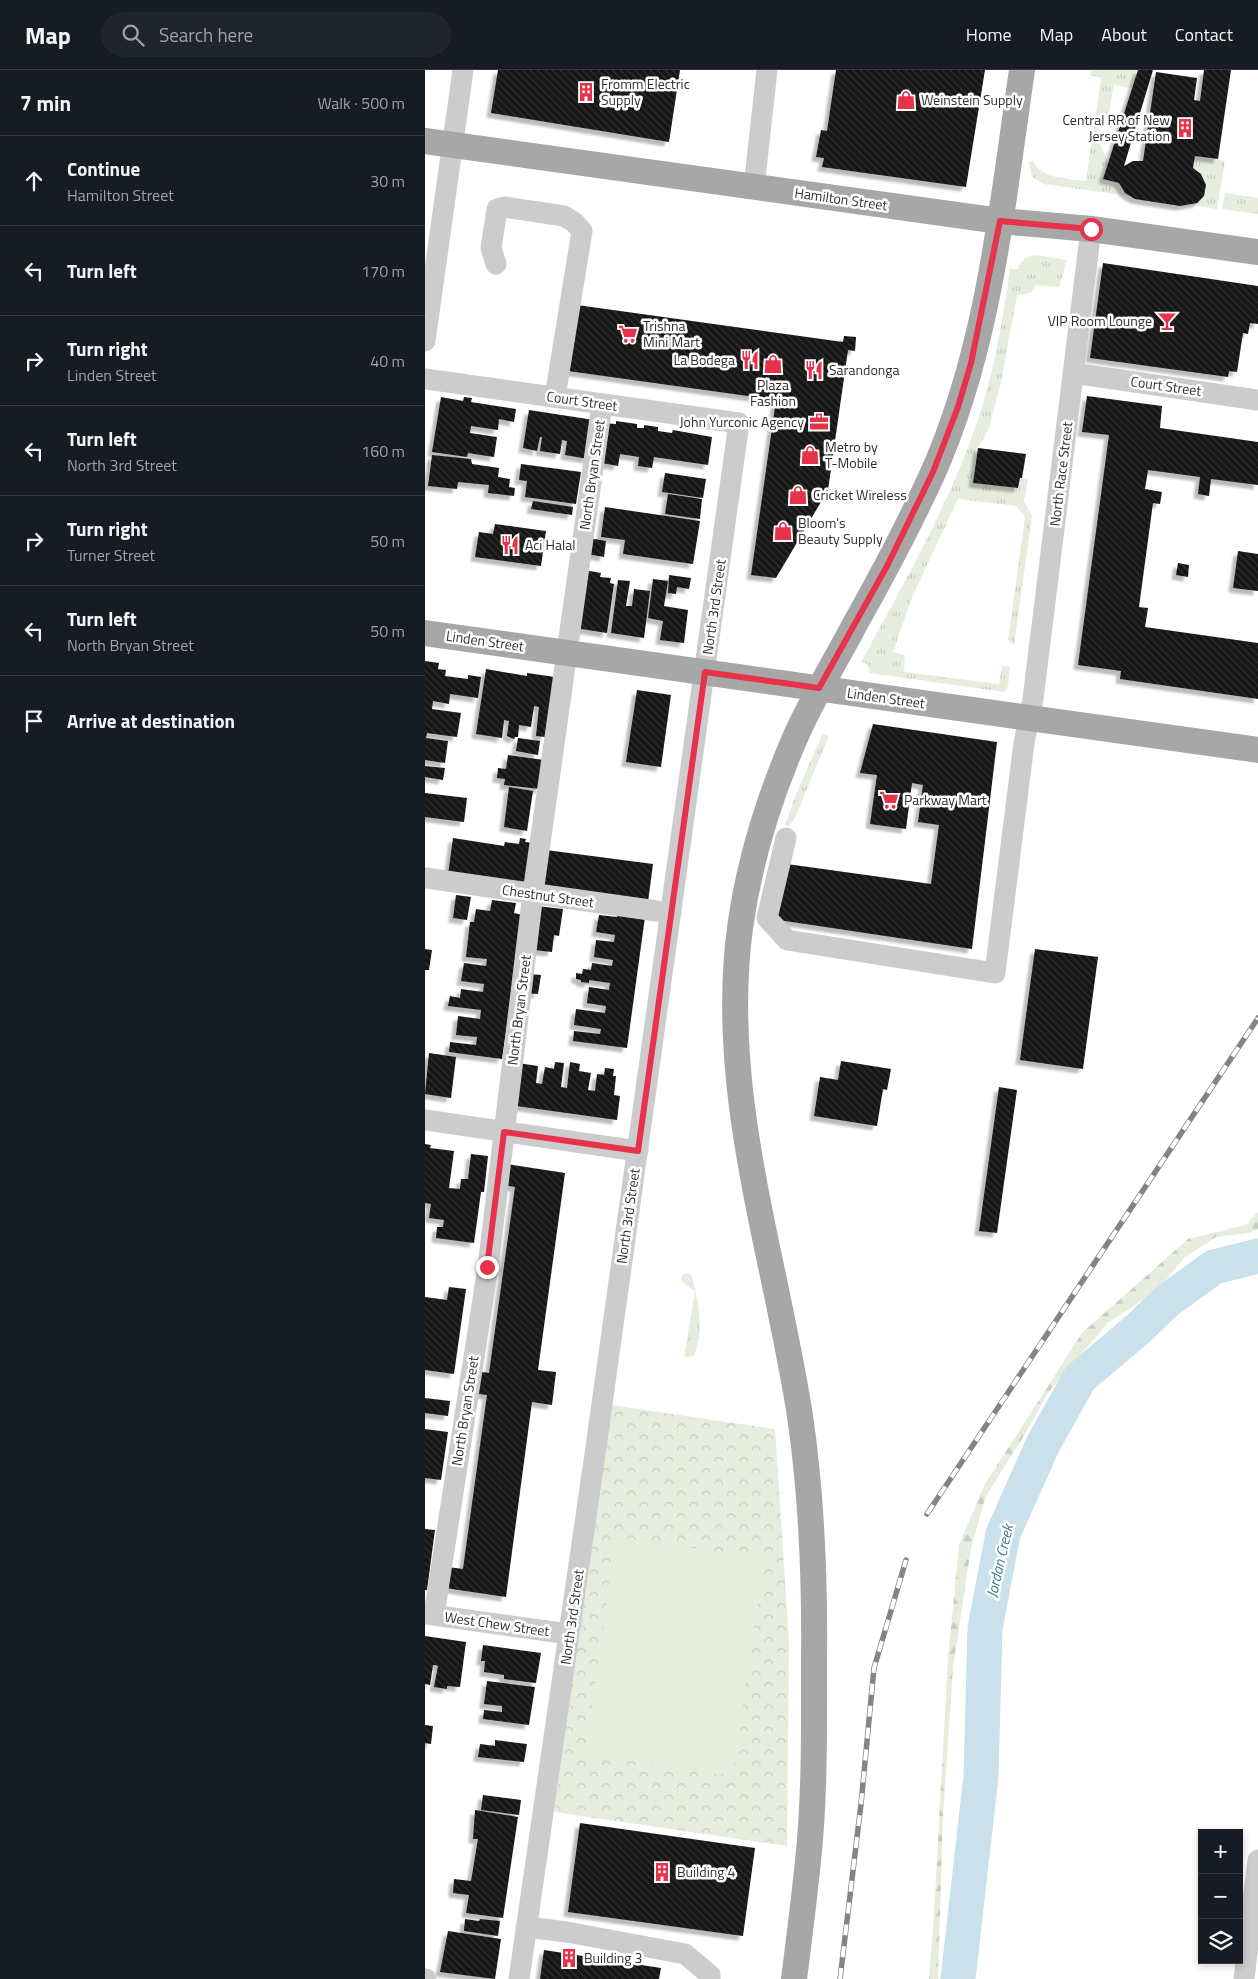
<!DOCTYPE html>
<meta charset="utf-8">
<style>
:root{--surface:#171b24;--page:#20242c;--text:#f1f3f6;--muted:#9ea1a6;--line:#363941}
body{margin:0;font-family:"Titillium Web",sans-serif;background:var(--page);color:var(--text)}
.controls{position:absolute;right:15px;bottom:15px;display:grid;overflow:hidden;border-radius:0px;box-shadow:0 2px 8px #0003}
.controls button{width:45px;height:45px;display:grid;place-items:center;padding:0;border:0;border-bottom:1px solid var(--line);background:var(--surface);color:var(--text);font:25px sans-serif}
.stop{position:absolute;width:15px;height:15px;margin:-11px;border:4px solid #e6324a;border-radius:50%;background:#fff}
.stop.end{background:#e6324a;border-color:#fff;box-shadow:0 1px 5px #0008}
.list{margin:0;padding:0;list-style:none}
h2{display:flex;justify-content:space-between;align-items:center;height:65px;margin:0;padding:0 20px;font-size:21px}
h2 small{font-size:16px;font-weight:400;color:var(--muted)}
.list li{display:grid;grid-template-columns:32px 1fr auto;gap:15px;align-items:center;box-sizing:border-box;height:90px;padding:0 20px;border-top:1px solid var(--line)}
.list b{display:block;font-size:19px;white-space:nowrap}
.list p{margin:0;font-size:16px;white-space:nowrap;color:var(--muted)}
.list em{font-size:16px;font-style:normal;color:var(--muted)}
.icon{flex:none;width:28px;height:28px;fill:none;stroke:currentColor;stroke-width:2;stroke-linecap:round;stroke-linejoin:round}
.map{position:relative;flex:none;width:833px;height:1909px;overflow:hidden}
header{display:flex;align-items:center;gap:30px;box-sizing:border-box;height:70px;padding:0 25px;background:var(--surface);border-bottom:1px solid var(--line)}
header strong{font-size:24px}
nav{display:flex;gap:28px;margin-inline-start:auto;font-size:18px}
.search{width:350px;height:45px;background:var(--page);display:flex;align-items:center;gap:12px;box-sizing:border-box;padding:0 18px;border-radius:28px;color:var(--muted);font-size:19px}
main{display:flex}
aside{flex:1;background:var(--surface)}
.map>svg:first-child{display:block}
</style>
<header>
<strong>Map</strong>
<div class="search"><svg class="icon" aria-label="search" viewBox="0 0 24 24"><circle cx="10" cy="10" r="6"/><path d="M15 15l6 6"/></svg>Search here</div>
<nav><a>Home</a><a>Map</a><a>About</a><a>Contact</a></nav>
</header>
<main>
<aside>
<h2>7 min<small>Walk · 500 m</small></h2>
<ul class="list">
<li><svg class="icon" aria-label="ahead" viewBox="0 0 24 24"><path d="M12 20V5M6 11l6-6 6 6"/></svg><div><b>Continue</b><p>Hamilton Street</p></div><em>30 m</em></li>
<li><svg class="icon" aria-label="left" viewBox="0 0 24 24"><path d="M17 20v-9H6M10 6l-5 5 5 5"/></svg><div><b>Turn left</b></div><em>170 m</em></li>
<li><svg class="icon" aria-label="right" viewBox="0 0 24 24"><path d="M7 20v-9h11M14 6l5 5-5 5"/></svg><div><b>Turn right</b><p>Linden Street</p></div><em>40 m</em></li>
<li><svg class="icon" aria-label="left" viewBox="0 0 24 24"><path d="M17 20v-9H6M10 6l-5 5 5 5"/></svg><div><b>Turn left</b><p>North 3rd Street</p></div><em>160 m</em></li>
<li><svg class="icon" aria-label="right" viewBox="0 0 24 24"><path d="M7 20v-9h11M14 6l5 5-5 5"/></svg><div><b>Turn right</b><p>Turner Street</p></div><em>50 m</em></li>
<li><svg class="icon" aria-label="left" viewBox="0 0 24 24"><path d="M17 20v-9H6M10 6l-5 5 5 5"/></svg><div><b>Turn left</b><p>North Bryan Street</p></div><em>50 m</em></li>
<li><svg class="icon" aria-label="arrive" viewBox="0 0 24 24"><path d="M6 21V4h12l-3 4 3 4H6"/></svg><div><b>Arrive at destination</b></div></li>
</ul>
</aside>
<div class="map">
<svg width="833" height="1909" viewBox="0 0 833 1909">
<defs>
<pattern id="grass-tufts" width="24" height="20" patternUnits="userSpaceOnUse" patternTransform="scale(1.25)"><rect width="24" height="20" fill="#e6eddd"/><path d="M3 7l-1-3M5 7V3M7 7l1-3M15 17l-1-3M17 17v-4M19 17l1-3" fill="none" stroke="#c6ccbe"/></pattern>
<pattern id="forest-firs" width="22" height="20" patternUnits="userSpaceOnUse" patternTransform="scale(1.25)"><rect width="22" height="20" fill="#e6eddd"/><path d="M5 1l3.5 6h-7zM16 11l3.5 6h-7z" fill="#c6ccbe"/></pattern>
<pattern id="park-crowns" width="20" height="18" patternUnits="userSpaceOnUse" patternTransform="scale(1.25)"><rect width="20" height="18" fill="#e6eddd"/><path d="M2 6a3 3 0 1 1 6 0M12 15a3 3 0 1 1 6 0" fill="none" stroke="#c6ccbe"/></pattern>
<pattern id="building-back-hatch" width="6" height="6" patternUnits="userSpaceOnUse" patternTransform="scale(1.25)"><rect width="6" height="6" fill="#161616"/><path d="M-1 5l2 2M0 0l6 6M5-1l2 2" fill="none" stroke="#303030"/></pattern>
<filter id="shadow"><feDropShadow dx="-4.5" dy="4.5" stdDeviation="1" flood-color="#0004"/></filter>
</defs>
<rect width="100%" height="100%" fill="#fff"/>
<path fill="url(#grass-tufts)" d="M667,0H713L707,18L689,15L683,48L674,57L672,68L683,91L678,109L694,113L697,120L705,126L618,114L607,107L604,92L607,91C619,110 641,108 661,111L676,8L665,5Z
M770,86L800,91L792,139L767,135L779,126C782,114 780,105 768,98Z
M800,123L833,128V144L797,139Z
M611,185L642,190L634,217L611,215L606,223L592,225L576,312L564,358L553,378L548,413L593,418L595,408L603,409L599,431L607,446L589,575L583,570L600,447L591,436L533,429L488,525L468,582L480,585L479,602L574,614L577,596L585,597L583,616L579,622L445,603L442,594L436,592C479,513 524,435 553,350C569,301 578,250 585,199H593C597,189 600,187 611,185Z
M398,663L404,666L370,748L364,756L360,755L372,722Z
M263,1203L267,1206C273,1232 280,1260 269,1286L259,1287L270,1221L256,1211L258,1204Z"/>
<path fill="url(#forest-firs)" d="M833,1142V1159L824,1163L791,1167L760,1187L732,1220L683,1253L625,1320L597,1369L561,1426L546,1478L528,1598L518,1745L513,1909H504L509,1844L523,1588L534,1475L560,1414L657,1263L763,1169L821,1155Z"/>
<path fill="url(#park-crowns)" d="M186,1335L350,1359L364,1572L362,1776L129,1742Z"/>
<path fill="#e6eddd" d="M191,1467L339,1488L308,1706L160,1684Z"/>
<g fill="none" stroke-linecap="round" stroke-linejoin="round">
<path stroke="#cae1ec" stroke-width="35" d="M533,1909L556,1706L560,1558L578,1464L618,1374L655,1308L714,1258L742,1231L789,1197L833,1186"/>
</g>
<path fill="url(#building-back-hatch)" filter="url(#shadow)" d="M73,0H255L244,72L66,43Z
M411,0H560L541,117L397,97L399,88L391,87L396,60L402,61Z
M713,0H728L699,96L708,91H718L731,2L772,8L769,30L775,31L779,0H806L793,89L770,86L768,98L776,104L781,115L779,126L772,133L755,136L710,129L700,123L694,113L678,109Z
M678,193L833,216V254L825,253L823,264L818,263L812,302L804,301L803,307L665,288Z
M152,235L418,272L419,266L431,267L430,281L423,280L403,420L351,508L326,505L351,330L143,301Z
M662,326L737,336L735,358L833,372V415L786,409L784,426L773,424L775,407L723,400L720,419L737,422L735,434L728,433L714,537L723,538L720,557L833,573V629L695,609L696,601L653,595L684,365L657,362Z
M16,327L38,331L39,327L47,328L46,332L91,339L89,352L74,349L73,360L46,356L45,363L72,367L69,387L43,383L42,387L7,382Z
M104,340L169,350L163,389L140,385L142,371L137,370L135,384L115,381L117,367H115L112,381L98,378Z
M191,351L212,354V358H219V355L233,357V361L247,363L248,360L287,367L283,395L229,387L227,398L213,396L214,387L195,384L193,396L177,393V353L191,354Z
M553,378L601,384L597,408H595L593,418L548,413Z
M7,385L46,389L47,394L74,398L73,407L85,409L84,417L90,418L89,426L63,423L64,415L33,412L32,419L3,416Z
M96,394L156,402L151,434L100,427L102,411L94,410Z
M240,403L281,409L278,428L237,422Z
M243,424L277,429L275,449L240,444Z
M108,431L148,437L147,445L106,439Z
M180,437L275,451L268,494L198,484L200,470L176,467Z
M70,454L121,461L116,496L50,487L54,462L68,464Z
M164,468L181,471L179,487L162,484Z
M813,481L833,484V521L808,518Z
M753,493L764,495L763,507L751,505Z
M159,500L176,503L175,507L186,508L185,513L189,514L182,563L150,558Z
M244,505L266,508L264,519L252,517L251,524L243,523Z
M228,509L243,511L239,536L263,540L259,573L235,570L238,551L223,548Z
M193,510L205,511L201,536H207L209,519L225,521L219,568L186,563Z
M0,591L14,593L13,599L21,600L20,606L43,609V605L56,607L53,628L25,624L24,634L8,631L7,639L36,643L32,667L2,663L1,668L23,671L20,693L0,690Z
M61,599L102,606V603L130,607L120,667L111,666L114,637L109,636L106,657L94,655L93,667H90L89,669L82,666L84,651L79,650L77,668L51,664Z
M212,620L246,625L236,697L201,692Z
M448,654L572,672L547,879L347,849L362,794L506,814L514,755L493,752L498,715L487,713L481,759L445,754L452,705L435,703Z
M93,668L115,671L113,685L91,681Z
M83,685L119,690L115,719L79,715L80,709L72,708L73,698L81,699Z
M0,696L20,698L18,710L0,707Z
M84,717L108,721L102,761L79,757Z
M0,723L42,728L39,752L0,747Z
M28,768L79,776L80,772L94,774L95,768L101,769L100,772L109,773L104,817L23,805Z
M121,780L228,794L223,832L117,816Z
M31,825L46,827L42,850L28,848Z
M67,830L91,833L89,843L98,845L77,989L24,982L25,972L51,975L52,967L31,965L32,956L33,946L55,949L56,940L23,936L25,926L35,928L36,919L58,922L59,914L36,911L39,893L61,896L62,889L41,887L45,852H49L51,839L65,841Z
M112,836L138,839L134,866L129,865L127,882L109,880Z
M193,843L220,847L202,978L148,971L149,961L175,964L176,959L149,955L151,939L180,943L181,936L162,933L164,917L184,920L185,913L164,910V913L156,912V910L151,909V903L157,904L158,899L166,900L167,893L187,896L188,890L169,887L171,870L189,872L190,865L171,862L174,845L192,847Z
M0,879L7,880L4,900H0Z
M610,879L673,887L658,999L595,990Z
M104,904L116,905L113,924L101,923Z
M4,983L31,987L26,1028L0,1024Z
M416,991L466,999L462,1020L458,1019L452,1056L389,1046L395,1007L413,1010Z
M130,992L139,993L136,1017L142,1018L145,992L155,994L154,1001L166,1003L163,1020L170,1021L172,1004L179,1005L180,998L189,999L188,1006H191L189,1025L195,1026L192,1050L84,1035L93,993L113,996L111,1013L117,1014L120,997L129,999Z
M574,1017L592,1020L572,1163L554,1161Z
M0,1074L6,1075L5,1078L29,1081L24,1118L35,1119L36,1109H43L46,1084L63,1086L59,1122H56L49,1173L11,1168L12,1157H18L19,1150L4,1148L6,1134L0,1133Z
M81,1094L140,1103L113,1300L131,1302L127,1335L107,1332L81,1527L20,1518L23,1497L38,1499L62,1325L47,1323L50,1301L64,1303L90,1117L78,1115Z
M24,1217L41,1219L29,1304L0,1300V1227L22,1230Z
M0,1328L25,1331L23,1346L0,1343Z
M0,1359L23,1362L16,1410L0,1408Z
M0,1459L10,1460L2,1520H0Z
M0,1566L41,1572L35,1617L22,1616V1619L9,1617L13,1596L10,1595H8L5,1615L0,1614Z
M58,1575L116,1583L111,1613L79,1609V1605L59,1602L60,1591H56Z
M62,1611L110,1617L104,1655L58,1649L59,1640L77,1642V1636L59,1634Z
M0,1655L8,1656L6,1674L0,1673Z
M70,1670L102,1674L99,1692L53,1687L55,1674L70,1676Z
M58,1725L96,1730L94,1745L56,1740Z
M50,1740L93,1747L78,1848L41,1843L44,1825L28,1823L29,1809L46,1811L53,1769H48Z
M155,1753L330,1778L318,1866L143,1842Z
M40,1849L54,1851L55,1849L75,1851L73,1866L39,1861Z
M23,1861L76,1869L70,1909L15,1902Z
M119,1880L236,1898L234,1909H115Z"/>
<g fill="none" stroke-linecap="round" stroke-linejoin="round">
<path stroke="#ccc" stroke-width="21" d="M329,117L342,0
M71,194L66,178L72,139L79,137L139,146L149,152L157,161L130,327
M0,271L38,0
M648,303L833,330
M0,309L314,353L170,1384L94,1909
M361,768L342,848L362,870L570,903L599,673L608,629L666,159
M0,808L246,843
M0,1050L213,1081
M0,1544L144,1564
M9,1545L63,1197L108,823L177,334
M101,1857L142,1862L260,1884L285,1905V1909
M0,1909H1
M819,1909L833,1790"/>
<path stroke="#a7a7a7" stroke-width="26" d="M0,71L575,151L666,159L833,182
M0,563L833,680
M369,1909C374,1870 379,1830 383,1791C390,1725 389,1659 389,1593C390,1511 387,1428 375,1346C350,1184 293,1023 315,858C324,792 344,728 370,668C387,629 410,592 430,554C457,506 484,455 507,405C564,278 577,136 597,0"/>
<g stroke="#848484" stroke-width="5.5">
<path id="rail" d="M502,1444L833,948
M415,1909L436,1734L449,1598L481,1490"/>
</g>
<use href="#rail" stroke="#fff" stroke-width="4" stroke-dasharray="11" stroke-linecap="butt"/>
</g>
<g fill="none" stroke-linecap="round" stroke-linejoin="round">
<path stroke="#e6324a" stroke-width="6" d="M62,1197L79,1062L213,1081L280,602L394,618L462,496L508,402L533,337L546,293L575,151L666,159"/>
</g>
<defs>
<g id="building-bare" transform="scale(1.5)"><path d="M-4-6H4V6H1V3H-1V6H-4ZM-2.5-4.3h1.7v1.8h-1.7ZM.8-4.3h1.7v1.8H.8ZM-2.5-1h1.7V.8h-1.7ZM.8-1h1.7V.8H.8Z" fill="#e6324a" stroke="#fff" stroke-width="2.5" paint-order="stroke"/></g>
<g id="shop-bare" transform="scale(1.5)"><path d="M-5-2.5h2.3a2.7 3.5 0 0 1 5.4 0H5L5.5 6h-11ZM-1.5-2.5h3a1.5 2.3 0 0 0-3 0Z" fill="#e6324a" stroke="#fff" stroke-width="2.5" paint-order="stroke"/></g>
<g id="bar-bare" transform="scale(1.5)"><path d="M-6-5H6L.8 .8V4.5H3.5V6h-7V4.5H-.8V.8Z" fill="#e6324a" stroke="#fff" stroke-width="2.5" paint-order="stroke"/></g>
<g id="supermarket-bare" transform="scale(1.5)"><path d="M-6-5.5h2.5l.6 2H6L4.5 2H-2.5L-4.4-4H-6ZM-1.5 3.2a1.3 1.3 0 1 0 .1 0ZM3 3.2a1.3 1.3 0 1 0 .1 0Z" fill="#e6324a" stroke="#fff" stroke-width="2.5" paint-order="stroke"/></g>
<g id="restaurant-bare" transform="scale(1.5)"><path d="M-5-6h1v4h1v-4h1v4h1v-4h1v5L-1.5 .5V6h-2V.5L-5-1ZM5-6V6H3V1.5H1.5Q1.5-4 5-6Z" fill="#e6324a" stroke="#fff" stroke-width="2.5" paint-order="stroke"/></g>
<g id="office-bare" transform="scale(1.5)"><path d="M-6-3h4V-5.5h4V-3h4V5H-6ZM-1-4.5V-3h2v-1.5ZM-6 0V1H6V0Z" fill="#e6324a" stroke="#fff" stroke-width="2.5" paint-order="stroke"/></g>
</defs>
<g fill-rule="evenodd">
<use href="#building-bare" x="161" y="22"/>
<use href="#shop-bare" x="481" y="30"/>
<use href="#building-bare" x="760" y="58"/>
<use href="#bar-bare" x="742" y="251"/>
<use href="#supermarket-bare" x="203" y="264"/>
<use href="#restaurant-bare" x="325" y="290"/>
<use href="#shop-bare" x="348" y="294"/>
<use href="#restaurant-bare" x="389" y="300"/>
<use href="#office-bare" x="394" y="352"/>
<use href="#shop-bare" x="385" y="385"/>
<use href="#shop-bare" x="373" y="425"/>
<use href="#shop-bare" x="358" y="461"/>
<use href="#restaurant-bare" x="85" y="475"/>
<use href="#supermarket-bare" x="464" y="730"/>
<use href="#building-bare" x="237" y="1802"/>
<use href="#building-bare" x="144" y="1888"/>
</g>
<g text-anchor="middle" stroke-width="5" stroke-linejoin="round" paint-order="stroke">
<g font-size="14" fill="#2f2f2f" stroke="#fff" text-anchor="start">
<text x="176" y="19">Fromm Electric<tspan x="176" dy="16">Supply</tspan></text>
<text x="496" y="35">Weinstein Supply</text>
<text x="745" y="55" text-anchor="end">Central RR of New<tspan x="745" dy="16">Jersey Station</tspan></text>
<text x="727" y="256" text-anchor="end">VIP Room Lounge</text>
<text x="218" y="261">Trishna<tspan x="218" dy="16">Mini Mart</tspan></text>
<text x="310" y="295" text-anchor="end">La Bodega</text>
<text x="404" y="305">Sarandonga</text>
<text x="348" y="320" text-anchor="middle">Plaza<tspan x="348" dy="16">Fashion</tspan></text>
<text x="379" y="357" text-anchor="end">John Yurconic Agency</text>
<text x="400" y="382">Metro by<tspan x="400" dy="16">T-Mobile</tspan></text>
<text x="388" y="430">Cricket Wireless</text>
<text x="373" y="458">Bloom's<tspan x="373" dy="16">Beauty Supply</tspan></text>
<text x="100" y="480">Aci Halal</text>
<text x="479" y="735">Parkway Mart</text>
<text x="252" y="1807">Building 4</text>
<text x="159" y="1893">Building 3</text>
</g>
<g font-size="14" fill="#2f2f2f" stroke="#fff">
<text transform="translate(416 129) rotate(8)" y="5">Hamilton Street</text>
<text transform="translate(741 316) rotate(8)" y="5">Court Street</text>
<text transform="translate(157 331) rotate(8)" y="5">Court Street</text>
<text transform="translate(636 404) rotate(-83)" y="5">North Race Street</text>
<text transform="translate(167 405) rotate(-82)" y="5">North Bryan Street</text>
<text transform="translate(289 537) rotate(-82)" y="5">North 3rd Street</text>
<text transform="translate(60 571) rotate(8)" y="5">Linden Street</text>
<text transform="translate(461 628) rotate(8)" y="5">Linden Street</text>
<text transform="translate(123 826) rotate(8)" y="5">Chestnut Street</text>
<text transform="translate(94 940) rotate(-83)" y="5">North Bryan Street</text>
<text transform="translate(203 1146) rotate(-82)" y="5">North 3rd Street</text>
<text transform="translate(40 1341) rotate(-81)" y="5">North Bryan Street</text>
<text transform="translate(147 1547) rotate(-82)" y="5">North 3rd Street</text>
<text transform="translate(72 1554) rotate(8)" y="5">West Chew Street</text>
</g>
<g font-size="15" font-style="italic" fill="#3d7692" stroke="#fff">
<text transform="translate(575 1491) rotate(-77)" y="5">Jordan Creek</text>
</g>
</g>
</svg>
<div class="controls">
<button>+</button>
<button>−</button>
<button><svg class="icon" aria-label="layers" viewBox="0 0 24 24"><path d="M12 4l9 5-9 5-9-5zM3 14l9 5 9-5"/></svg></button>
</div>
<div class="stop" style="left:666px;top:159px"></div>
<div class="stop end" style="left:62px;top:1197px"></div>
</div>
</main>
